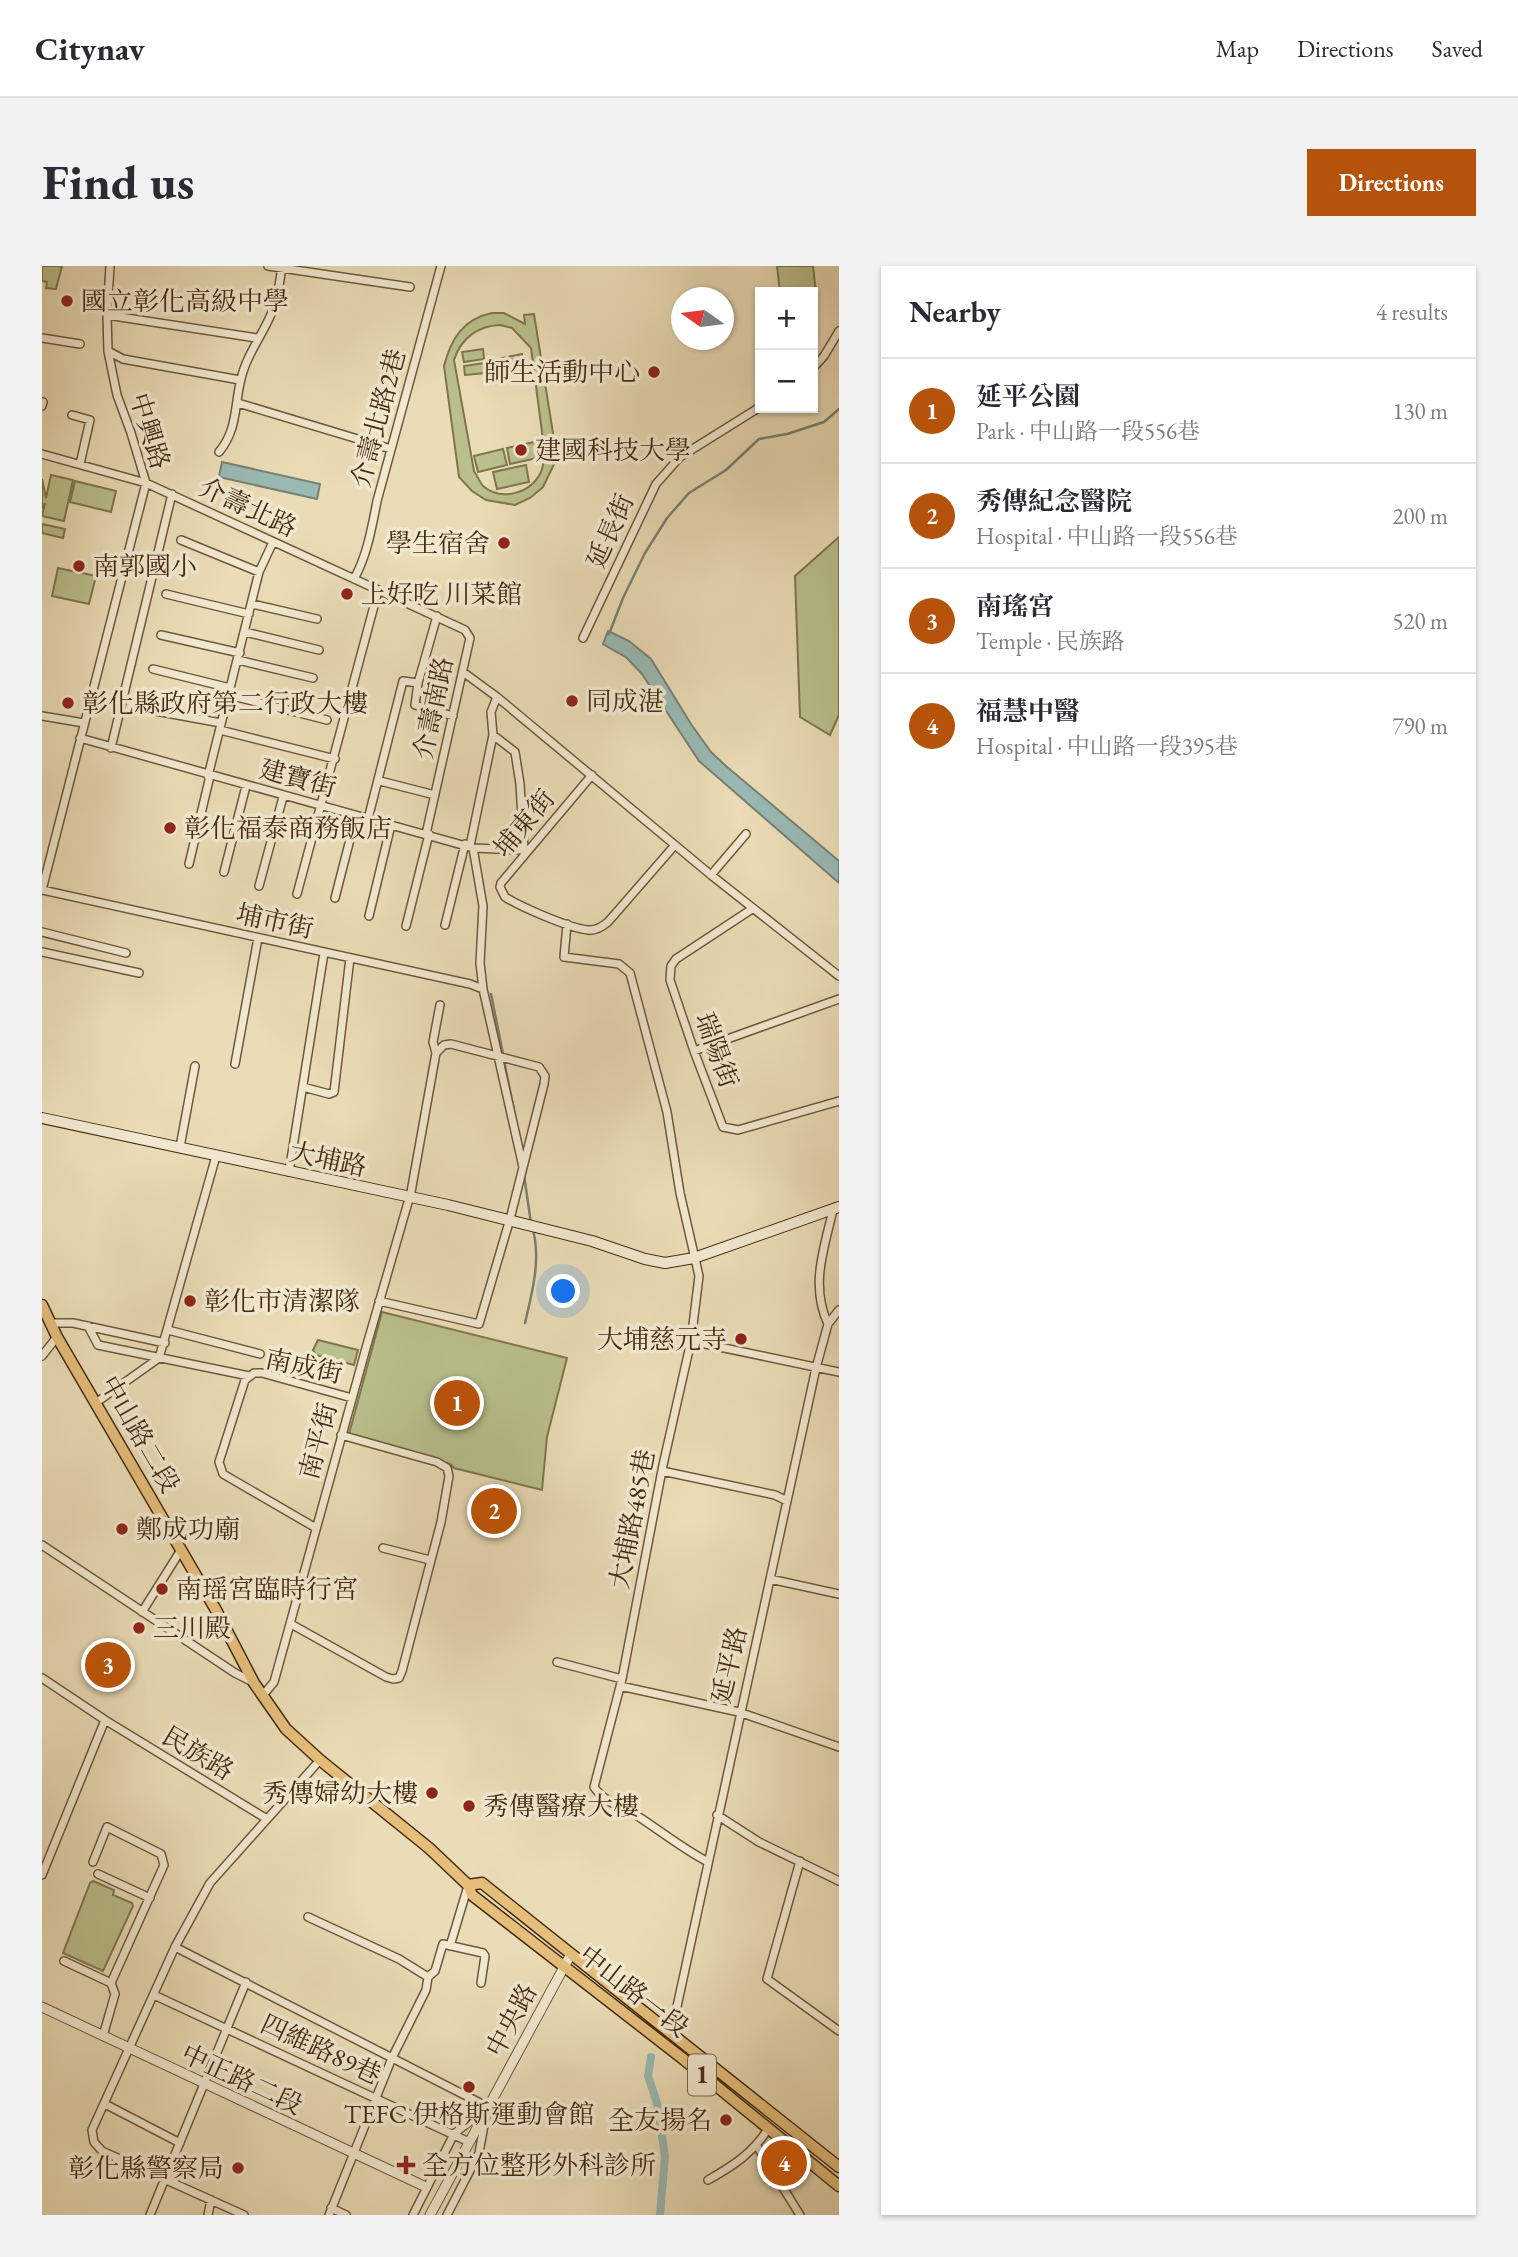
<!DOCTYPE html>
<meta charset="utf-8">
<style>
:root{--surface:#fff;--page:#f2f2f3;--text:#2b2b33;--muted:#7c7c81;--line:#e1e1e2;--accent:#b45309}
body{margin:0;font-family:"EB Garamond","Noto Serif TC",serif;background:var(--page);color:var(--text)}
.controls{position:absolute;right:21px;top:21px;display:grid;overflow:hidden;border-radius:0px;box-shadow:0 2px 5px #0004}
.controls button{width:63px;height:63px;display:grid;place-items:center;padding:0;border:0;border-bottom:2px solid var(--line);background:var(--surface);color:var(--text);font:35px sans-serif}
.compass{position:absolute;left:629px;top:21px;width:63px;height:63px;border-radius:50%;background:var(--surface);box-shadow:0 2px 5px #0004;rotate:284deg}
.you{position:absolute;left:522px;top:1026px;width:24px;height:24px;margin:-18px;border:5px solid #fff;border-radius:50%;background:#1a73e8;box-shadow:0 0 0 10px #1a73e833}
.badge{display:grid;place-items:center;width:46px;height:46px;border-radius:50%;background:var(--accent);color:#fff;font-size:23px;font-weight:700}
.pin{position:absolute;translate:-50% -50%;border:4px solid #fff;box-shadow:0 2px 7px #0006}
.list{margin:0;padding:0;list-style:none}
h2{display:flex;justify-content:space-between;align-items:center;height:91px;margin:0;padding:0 28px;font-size:30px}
h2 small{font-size:23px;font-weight:400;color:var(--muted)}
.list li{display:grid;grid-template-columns:46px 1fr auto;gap:21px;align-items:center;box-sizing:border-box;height:105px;padding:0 28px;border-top:2px solid var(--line)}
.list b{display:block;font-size:26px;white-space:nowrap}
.list p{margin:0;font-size:23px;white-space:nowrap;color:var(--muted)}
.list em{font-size:23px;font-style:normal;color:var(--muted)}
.map{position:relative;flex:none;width:797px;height:1949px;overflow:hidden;border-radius:0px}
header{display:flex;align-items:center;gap:42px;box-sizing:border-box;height:98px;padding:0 35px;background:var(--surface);border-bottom:2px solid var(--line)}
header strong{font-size:33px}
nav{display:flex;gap:38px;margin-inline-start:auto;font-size:24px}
.intro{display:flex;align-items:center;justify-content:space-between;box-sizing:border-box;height:168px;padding:0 42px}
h1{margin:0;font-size:49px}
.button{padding:18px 32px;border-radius:0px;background:var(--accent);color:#fff;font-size:24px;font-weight:700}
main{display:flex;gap:42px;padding:0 42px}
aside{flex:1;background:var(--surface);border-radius:0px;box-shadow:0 2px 5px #0004}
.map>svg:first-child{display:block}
</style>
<header>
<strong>Citynav</strong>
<nav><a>Map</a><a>Directions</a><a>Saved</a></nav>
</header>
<div class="intro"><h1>Find us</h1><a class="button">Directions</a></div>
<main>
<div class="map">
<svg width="797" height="1949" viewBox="0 0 797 1949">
<rect width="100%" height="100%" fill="#eadcb6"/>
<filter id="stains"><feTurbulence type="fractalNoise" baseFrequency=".00286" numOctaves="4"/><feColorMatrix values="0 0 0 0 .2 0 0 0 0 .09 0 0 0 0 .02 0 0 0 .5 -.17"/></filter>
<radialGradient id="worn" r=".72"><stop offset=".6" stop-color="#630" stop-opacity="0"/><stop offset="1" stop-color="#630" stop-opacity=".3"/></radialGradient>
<path fill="#b9c08c" stroke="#80764e" stroke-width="2" fill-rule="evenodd" d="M0,0H20L14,23L4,22L5,16L0,15Z
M735,0H771L774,27L738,26Z
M450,47H462L483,58L482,49L492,48L515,192L501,221L488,232L473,239L444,234L430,225L417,211L402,100C409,73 421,53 450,47ZM458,59L470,62L489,82L503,189C502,194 501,201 499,206C489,227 460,236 441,220C438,216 435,210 432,205L412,94C419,72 436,60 458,59Z
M441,83L442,93L422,96L420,86Z
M480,88L481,98L462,101L460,92Z
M443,97L444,107L423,109L422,100Z
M497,175L500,191L468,198L465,182Z
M461,183L465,199L436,206L432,190Z
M484,199L487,216L455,223L451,206Z
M9,209L31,214L22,255L0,250L3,237L0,243V213L4,232Z
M33,215L74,225L69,246L28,236Z
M0,258L23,263L21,272L0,267Z
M797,271V449L788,469L758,451L753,310Z
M16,302L54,310L47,338L10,330Z
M340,1046L525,1092L505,1171L500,1224L412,1202L408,1198L307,1168Z
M276,1074L316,1084L312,1099L274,1089L271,1084Z
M51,1615L72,1624L71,1629L90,1637L91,1640L61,1705L21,1687L48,1617Z"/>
<path fill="#99bab4" stroke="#788173" stroke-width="2" d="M180,196L278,218L275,233L177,211Z
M566,365L587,375L609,393L649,458L669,486L684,500L797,595V617L657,495L600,408L585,392L561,378Z"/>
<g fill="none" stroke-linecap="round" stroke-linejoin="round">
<path stroke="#788173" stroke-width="2.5" d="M567,368L581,332L603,287L625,252L647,227L684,204L717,173L745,168L782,156L797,143
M449,728L461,788
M462,795L474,854
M482,909L489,957
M483,1057C490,1027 499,994 491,964"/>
<path stroke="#99bab4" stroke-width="8" d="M609,1791L606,1810L615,1837L623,1890L618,1949"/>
<g stroke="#6f583a" stroke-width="10">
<path id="minor" d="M226,0L368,21
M65,49L215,72
M0,72L38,78
M66,85L81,93L198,114
M771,102L782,90L797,65
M196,137L349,183
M0,140L1,136
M30,149L48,154L38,198
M177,186C196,163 192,140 199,113C205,86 225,64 233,38C237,26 238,12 240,0
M0,188L104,217L423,364L428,372L384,568
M139,274L217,306
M312,313C325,290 330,261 335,235L399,0
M124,328L207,348
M210,338L275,353
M395,350L376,417L373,439L411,450
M203,366L277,384
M119,369L198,387
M541,372L614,218L638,191L718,141
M196,394L271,412
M111,403L188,422
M421,406L455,431L669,609L797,710
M187,429L285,454
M108,444L179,457
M0,450L42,457
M178,464L293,493
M38,472L431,582L482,584L478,518L473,486L451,469
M69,482L130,228
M550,509L459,617L458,621L463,631C479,641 527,662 546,664C554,665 560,661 566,656L633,579
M166,510L217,306L231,276
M338,515L393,529
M326,553L361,415L376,417
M428,580L451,469L449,446L455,431
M431,582L441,640L438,697L441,723L481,901
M147,598L168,510
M182,606L204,520
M669,609L704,568
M217,620L241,531
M0,624L104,217L89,167L75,129L66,85L65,49L68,0
M0,624L428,718L441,723
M255,628L336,325
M293,632L314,550
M710,643L634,693L629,700L628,714L652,785L681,861L696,864L797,835
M327,650L349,559
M525,658L522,691L577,698L588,707L625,846L638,927L657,1010L649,1075L621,1199L580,1413L552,1521C563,1537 581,1541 597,1551C620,1566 641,1583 666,1596
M403,659L423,578
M364,660L387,568
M0,666L84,687
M0,686L97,707
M652,785L797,733
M394,787L391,776L398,739
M193,798L216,672
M261,821L287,828L292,826L308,692
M138,881L153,800
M247,906L282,687
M9,1057H31L123,1077
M786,1058C768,1019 782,983 791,944
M46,1060L56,1079L207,1110
M126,1064L218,1088
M649,1075L797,1106
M0,1090L15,1071
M55,1136L117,1092L174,890
M620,1205L733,1229L745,1235
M274,1262L181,1208L177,1196L203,1114L212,1107H220L310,1132
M0,1279L193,1407L211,1416
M341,1282L388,1294
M728,1313L797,1328
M100,1346L139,1284
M249,1358L344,1411L351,1413L357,1412L360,1405L399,1256L407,1210L405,1202L395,1196L299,1169
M515,1396L580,1413
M0,1412L63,1454L225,1553
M578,1420L697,1446L797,1481
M222,1428L232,1416L324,1082L369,926L394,787L402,779L409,778L497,801L503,810L502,818L468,953L437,1058L337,1035
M675,1549L717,1576L797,1615
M758,1595L725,1713L797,1765
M51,1596L65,1561L119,1588L122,1599L69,1717L73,1728L61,1770
M56,1608L108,1632
M0,1609L63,1454
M266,1651L357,1693L386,1711
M408,1680L426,1620
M133,1681L446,1841
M22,1695L69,1717
M386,1711L393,1705L401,1678L441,1687L443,1690L439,1717
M112,1729L427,1876
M629,1768L774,1102L786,1058L797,1044
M63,1838L138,1877
M715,1880L758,1949
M666,1914C691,1900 711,1887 726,1863
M289,1942L304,1949
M108,1949L204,1716
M166,1949L169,1934
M202,1949L60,1885L52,1876L50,1864L133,1681L168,1617L278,1494
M287,1949L350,1792L384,1724L386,1711
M371,1949L412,1868L445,1841
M405,1949L437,1887L444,1848"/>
</g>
<g stroke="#6f583a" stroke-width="11">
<path id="tertiary" d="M0,1741L384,1921
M388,1949L529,1688"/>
</g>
<g stroke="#462c11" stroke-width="12">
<path id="secondary" d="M0,852L406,939L550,975L603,993L623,997L652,992L797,941"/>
</g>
<g stroke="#462c11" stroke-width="13">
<path id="primary" d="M0,1039L15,1071L174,1344L212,1417L244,1463L278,1494L387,1582L426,1619L430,1629L640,1792L797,1920
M426,1619L440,1617L797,1901"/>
</g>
<use href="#minor" stroke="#f1e8d0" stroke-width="7"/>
<use href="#tertiary" stroke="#f1e8d0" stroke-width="9"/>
<use href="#secondary" stroke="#f1e8d0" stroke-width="10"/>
<use href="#primary" stroke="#e5be7b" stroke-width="10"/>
</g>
<g fill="#8f2418" stroke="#f1e8d0" stroke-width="2.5">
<circle cx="25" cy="35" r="7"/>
<circle cx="612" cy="106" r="7"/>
<circle cx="479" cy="184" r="7"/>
<circle cx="462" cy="277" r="7"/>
<circle cx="37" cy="300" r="7"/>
<circle cx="305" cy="328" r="7"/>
<circle cx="530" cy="435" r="7"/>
<circle cx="26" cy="437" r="7"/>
<circle cx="128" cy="562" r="7"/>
<circle cx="148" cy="1035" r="7"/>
<circle cx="699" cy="1073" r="7"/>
<circle cx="80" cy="1263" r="7"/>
<circle cx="120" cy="1323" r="7"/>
<circle cx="97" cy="1362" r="7"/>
<circle cx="390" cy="1527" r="7"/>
<circle cx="427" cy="1540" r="7"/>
<circle cx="427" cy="1821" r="7"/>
<circle cx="684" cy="1854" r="7"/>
<path d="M360.5 1888.5h7v7h7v7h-7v7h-7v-7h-7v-7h7z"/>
<circle cx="196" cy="1902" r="7"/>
</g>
<g text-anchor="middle" stroke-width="7" stroke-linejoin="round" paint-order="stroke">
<rect fill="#f1e8d0" stroke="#79644a" stroke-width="2" x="646" y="1788.5" width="28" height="41" rx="5"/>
<g font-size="24" font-weight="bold" fill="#462c11">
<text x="660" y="1817">1</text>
</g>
<g font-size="26" fill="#462c11" stroke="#f1e8d0" text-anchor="start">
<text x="39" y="44">國立彰化高級中學</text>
<text x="598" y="115" text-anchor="end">師生活動中心</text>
<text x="493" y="193">建國科技大學</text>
<text x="448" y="286" text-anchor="end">學生宿舍</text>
<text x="51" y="309">南郭國小</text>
<text x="319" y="337">上好吃 川菜館</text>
<text x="544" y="444">同成湛</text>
<text x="40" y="446">彰化縣政府第二行政大樓</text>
<text x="142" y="571">彰化福泰商務飯店</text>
<text x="162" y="1044">彰化市清潔隊</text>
<text x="685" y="1082" text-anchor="end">大埔慈元寺</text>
<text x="94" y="1272">鄭成功廟</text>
<text x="134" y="1332">南瑶宮臨時行宮</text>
<text x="111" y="1371">三川殿</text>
<text x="376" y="1536" text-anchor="end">秀傳婦幼大樓</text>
<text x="441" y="1549">秀傳醫療大樓</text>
<text x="427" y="1857" text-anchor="middle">TEFC 伊格斯運動會館</text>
<text x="670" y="1863" text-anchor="end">全友揚名</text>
<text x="380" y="1908">全方位整形外科診所</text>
<text x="182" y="1911" text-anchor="end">彰化縣警察局</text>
</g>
<g font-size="26" fill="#462c11" stroke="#f1e8d0">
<text transform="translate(336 152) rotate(-75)" y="9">介壽北路2巷</text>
<text transform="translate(108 165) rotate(73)" y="9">中興路</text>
<text transform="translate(206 241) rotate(25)" y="9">介壽北路</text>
<text transform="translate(568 265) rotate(-66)" y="9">延長街</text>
<text transform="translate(391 442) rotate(-78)" y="9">介壽南路</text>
<text transform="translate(256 512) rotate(15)" y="9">建寶街</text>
<text transform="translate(482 557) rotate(-50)" y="9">埔東街</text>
<text transform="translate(233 655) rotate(12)" y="9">埔市街</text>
<text transform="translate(675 784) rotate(70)" y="9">瑞陽街</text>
<text transform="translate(286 893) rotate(12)" y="9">大埔路</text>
<text transform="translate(262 1100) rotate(12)" y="9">南成街</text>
<text transform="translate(98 1168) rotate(60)" y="9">中山路二段</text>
<text transform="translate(276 1175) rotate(-75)" y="9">南平街</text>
<text transform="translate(590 1253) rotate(-79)" y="9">大埔路485巷</text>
<text transform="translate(687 1399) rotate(-77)" y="9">延平路</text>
<text transform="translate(156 1487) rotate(31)" y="9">民族路</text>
<text transform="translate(592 1725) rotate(38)" y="9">中山路一段</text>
<text transform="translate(469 1754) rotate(-62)" y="9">中央路</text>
<text transform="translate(279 1783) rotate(25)" y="9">四維路89巷</text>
<text transform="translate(200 1813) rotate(25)" y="9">中正路二段</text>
</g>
</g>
<rect width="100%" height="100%" filter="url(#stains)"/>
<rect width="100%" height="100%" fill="url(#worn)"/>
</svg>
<div class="controls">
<button>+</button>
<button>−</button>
</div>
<svg class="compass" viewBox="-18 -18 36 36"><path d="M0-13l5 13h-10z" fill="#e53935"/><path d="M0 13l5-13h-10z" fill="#7c7c81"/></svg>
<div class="you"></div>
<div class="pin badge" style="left:415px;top:1137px">1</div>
<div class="pin badge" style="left:452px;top:1245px">2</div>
<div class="pin badge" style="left:66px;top:1399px">3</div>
<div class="pin badge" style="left:742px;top:1897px">4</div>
</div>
<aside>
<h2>Nearby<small>4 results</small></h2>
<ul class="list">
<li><span class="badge">1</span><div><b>延平公園</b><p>Park · 中山路一段556巷</p></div><em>130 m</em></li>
<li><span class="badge">2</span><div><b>秀傳紀念醫院</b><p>Hospital · 中山路一段556巷</p></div><em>200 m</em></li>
<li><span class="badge">3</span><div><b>南瑤宮</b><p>Temple · 民族路</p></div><em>520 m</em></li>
<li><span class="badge">4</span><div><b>福慧中醫</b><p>Hospital · 中山路一段395巷</p></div><em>790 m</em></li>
</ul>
</aside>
</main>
